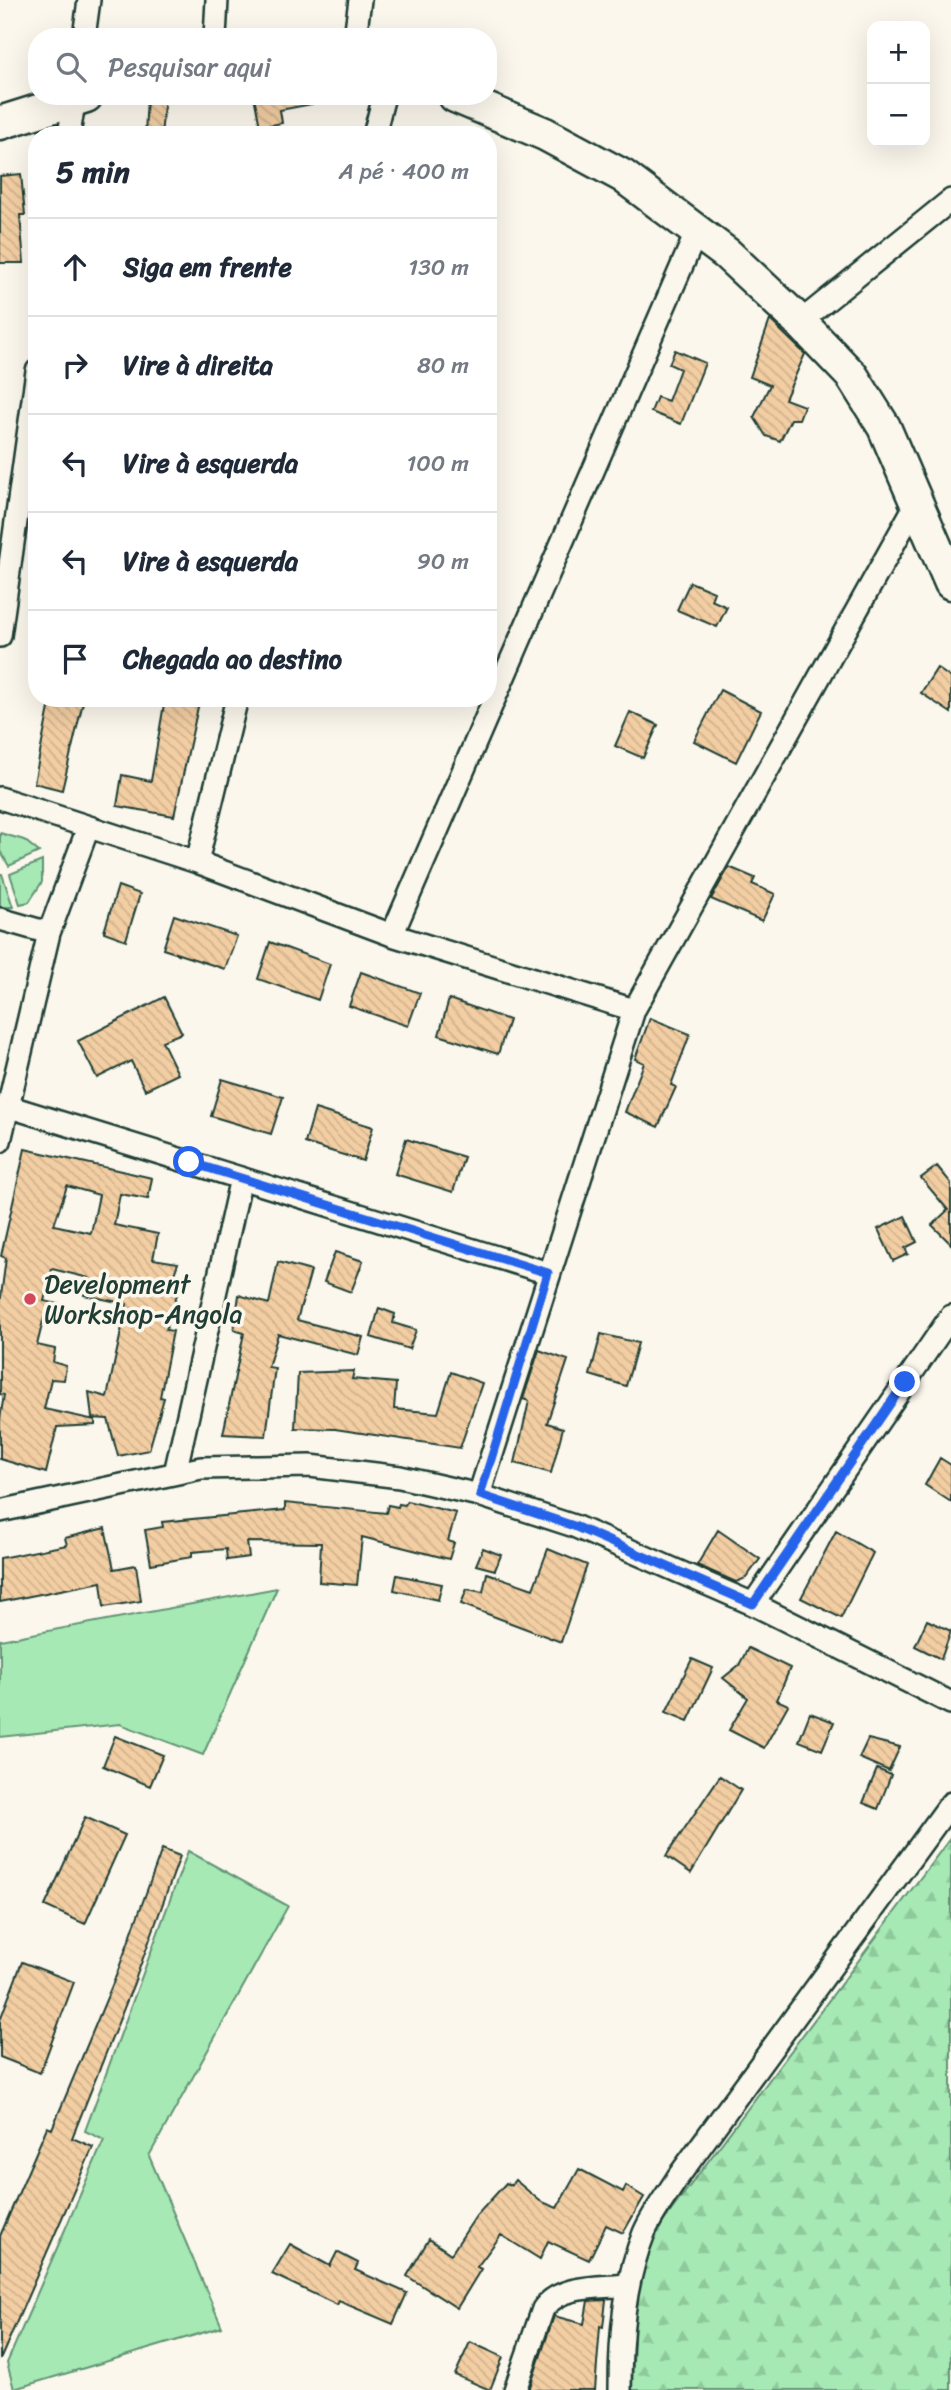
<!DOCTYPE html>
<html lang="pt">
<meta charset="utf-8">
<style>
:root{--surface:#fff;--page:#f2f2f3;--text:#1f2937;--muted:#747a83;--line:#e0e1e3}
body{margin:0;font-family:Sriracha,sans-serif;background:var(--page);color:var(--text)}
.controls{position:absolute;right:21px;top:21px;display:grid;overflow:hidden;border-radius:14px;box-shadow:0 7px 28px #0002}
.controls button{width:63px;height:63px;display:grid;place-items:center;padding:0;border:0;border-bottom:2px solid var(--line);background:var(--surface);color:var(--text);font:35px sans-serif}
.stop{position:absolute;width:21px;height:21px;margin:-16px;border:5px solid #2563eb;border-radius:50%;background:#fff}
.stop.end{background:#2563eb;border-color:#fff;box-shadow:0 2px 7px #0008}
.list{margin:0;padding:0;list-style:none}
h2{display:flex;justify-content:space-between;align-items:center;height:91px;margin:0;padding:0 28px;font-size:30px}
h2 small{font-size:23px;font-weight:400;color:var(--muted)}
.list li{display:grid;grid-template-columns:46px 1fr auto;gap:21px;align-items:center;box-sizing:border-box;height:98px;padding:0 28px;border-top:2px solid var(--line)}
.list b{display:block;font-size:26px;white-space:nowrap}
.list em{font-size:23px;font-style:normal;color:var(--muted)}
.icon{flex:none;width:38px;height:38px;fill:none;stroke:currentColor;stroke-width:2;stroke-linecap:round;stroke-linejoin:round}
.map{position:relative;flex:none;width:951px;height:2390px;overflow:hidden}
.search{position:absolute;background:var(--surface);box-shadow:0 7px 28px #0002;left:28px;top:28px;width:469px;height:77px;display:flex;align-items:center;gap:18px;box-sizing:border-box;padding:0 24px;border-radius:28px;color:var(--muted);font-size:26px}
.panel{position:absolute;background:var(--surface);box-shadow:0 7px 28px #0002;left:28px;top:126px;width:469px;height:581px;border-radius:28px}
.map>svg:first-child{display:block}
</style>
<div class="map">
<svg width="951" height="2390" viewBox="0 0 951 2390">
<defs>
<pattern id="forest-firs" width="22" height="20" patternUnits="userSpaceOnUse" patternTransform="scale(1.75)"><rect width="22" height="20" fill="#a6e9b4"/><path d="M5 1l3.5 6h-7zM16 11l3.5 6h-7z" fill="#8ec99b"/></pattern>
<pattern id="building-back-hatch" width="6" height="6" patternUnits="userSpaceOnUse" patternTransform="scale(1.75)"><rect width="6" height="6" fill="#f3cea3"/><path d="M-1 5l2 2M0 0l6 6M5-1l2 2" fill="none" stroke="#d0b28d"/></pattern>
</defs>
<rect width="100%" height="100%" fill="#fbf7ec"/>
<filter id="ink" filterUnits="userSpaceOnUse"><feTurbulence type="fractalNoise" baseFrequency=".0143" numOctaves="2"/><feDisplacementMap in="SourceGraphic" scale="14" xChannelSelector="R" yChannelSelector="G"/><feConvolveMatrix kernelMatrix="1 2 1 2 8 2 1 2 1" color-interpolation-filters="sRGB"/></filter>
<g filter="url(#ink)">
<path fill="#a6e9b4" stroke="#629374" stroke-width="2" d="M0,833L24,840L39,852L9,866L0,851Z
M42,861V882L29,902L20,904L10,874Z
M0,874H2L13,907H0Z
M277,1588L203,1755L120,1724L0,1737V1640Z
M188,1851L288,1906L149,2156L222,2327L14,2389L7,2363L104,2140L85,2131Z"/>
<path fill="url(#forest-firs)" stroke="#629374" stroke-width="2" d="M951,1837V2390H632L636,2292L653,2235Z"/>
<path fill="url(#building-back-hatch)" stroke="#1f3d34" stroke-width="2" fill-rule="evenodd" d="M147,96H165L161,135H145Z
M254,96H312V104L280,110L282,123L260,127Z
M21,174L25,215H20L24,263H0V176Z
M770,320L805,354L785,399L804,406L799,419H791L780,441L766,436L754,417L770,385L750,377Z
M675,350L705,363L681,424L651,412L657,397L668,401L680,369L669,364Z
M690,582L714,592L711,600L727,607L717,627L677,610Z
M937,668L951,678V713L921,693Z
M720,690L761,711L736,762L694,741Z
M51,698H84L62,790L34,783Z
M165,698H200L174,816L117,806L122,775L151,781Z
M630,712L658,725L643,758L615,746Z
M729,867L755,878L752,884L775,894L762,921L711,899Z
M118,886L140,894L126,940L104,932Z
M174,915L237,936L225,969L163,949Z
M270,942L330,964L318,1000L258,979Z
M361,972L420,993L408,1026L349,1006Z
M164,997L182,1033L162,1041L178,1074L145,1090L131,1061L97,1078L78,1041Z
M449,999L509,1020L498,1054L439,1035Z
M650,1018L690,1034L671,1085L676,1087L658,1127L625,1112L644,1063L635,1059Z
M222,1079L283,1097L271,1134L211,1116Z
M315,1109L373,1127L363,1161L305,1143Z
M406,1139L464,1157L453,1192L395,1174Z
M25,1149L152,1178L148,1199L120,1194L114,1225L158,1234L153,1259L178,1263L169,1288L178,1291L166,1330L173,1331L160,1397L164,1398L149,1450L118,1456L108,1419L92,1418L89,1392L107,1397L127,1304L84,1295L89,1278L52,1269L44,1301L58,1304L57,1318L44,1317L37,1345L55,1349L53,1362L66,1366L64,1380L51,1379L44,1409L95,1420V1425L57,1427L46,1473L0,1459V1419L4,1395L0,1394V1304L6,1258L1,1256ZM67,1186L99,1195L91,1233L54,1225Z
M937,1166L951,1183V1244L932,1225L948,1210L921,1178Z
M905,1216L917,1242L905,1248L908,1254L893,1261L878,1229Z
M335,1252L363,1261L351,1292L324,1282Z
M278,1262L311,1271L297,1320L363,1337L358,1355L278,1334L268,1367L275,1368L266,1436L223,1434L244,1333L234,1330L239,1295L269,1304Z
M379,1308L395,1314L393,1323L416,1330L409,1349L371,1337Z
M601,1334L638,1343L626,1386L590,1375Z
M539,1350L568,1360L547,1423L563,1428L551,1473L515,1463L529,1401L523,1399Z
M354,1371L352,1379L396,1383L394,1409L438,1413L451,1372L482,1383L460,1448L335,1429L295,1428L298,1373Z
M940,1458L951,1465V1502L925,1485Z
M407,1501L456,1513L448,1541L454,1543L449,1559L362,1537L357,1585L319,1582L321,1543L247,1542L249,1557L227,1560L226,1549L192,1552V1557L151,1564L145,1530L163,1527L162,1522L285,1510V1503L386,1513L388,1505L398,1507L399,1504L405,1505Z
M105,1528L114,1569L136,1565L141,1601L104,1607L101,1582L0,1602V1558L67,1545L65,1538Z
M718,1530L760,1559L746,1578L736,1582L697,1565Z
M836,1531L873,1553L841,1618L801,1598Z
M483,1548L501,1555L495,1570L476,1565Z
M548,1549L587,1565L561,1642L461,1604L467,1589L483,1592L487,1573L533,1589Z
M397,1575L442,1584L438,1600L394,1590Z
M927,1620L951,1631L941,1659L915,1646Z
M748,1648L790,1668L777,1700L788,1705L764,1748L729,1730L748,1698L723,1678L739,1665Z
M692,1659L713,1668L688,1721L666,1712Z
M810,1713L834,1722L822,1750L799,1741Z
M115,1736L163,1755L150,1786L103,1766Z
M868,1739L900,1747L889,1771L859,1758Z
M877,1769L891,1775L878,1809L863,1803Z
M720,1776L741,1790L691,1873L666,1856Z
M85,1817L125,1835L85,1924L45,1906Z
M162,1849L180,1856L134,1983L72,2138L93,2147L0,2360V2236L47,2127L52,2129L116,1976Z
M22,1962L74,1982L40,2073L0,2057V2020Z
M579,2169L623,2192L626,2186L644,2197L623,2233L606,2225L589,2260L548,2241L540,2259L501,2235L477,2267L481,2269L457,2308L407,2276L429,2239L451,2254L476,2216L506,2183L511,2185L515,2180L540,2201L557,2208Z
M290,2244L330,2266L337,2252L358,2263L355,2270L407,2293L393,2324L339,2301L337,2305L272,2274Z
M606,2300L603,2327L600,2326L595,2390H529L554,2316L584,2324L588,2301Z
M470,2342L503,2357L490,2390L455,2375Z"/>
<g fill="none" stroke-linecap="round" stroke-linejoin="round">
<g stroke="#1f3d34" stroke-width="26">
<path id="street" d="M84,37L89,0
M215,37L217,0
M355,37L360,0
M69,135L75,96
M374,135L384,96
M800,322L951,200
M0,636L37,371
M0,798L197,862L392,935L634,1010
M197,862L237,698
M0,919L49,933
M392,935L697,231
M7,1106L548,1273
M0,1141L49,933L88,828
M175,1473L241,1178
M479,1495L634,1010L916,504
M0,1511L201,1468L310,1466L400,1477L479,1495L574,1526L753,1604L951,1703
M753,1604L951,1316
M515,2390L543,2309C560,2284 600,2288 628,2285
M620,2390C620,2337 624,2283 644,2233C652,2214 667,2195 678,2177L951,1803"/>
</g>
<g stroke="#1f3d34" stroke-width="37">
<path id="secondary" d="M455,96L545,134L623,176L727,254L800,322L852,376L884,427L951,583
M0,123L86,96"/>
</g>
<use href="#street" stroke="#fbf7ec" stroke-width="21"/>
<use href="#secondary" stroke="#fbf7ec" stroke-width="32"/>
</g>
</g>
<g fill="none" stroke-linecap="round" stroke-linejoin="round" filter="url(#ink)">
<path stroke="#2563eb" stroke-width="9" d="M189,1162L548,1273L480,1495L574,1526L753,1604L905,1382"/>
</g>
<circle fill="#d1495b" stroke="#fbf7ec" stroke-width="2.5" cx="30" cy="1299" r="7"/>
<g text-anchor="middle" stroke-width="7" stroke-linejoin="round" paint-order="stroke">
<g font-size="26" fill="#1f3d34" stroke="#fbf7ec" text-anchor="start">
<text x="44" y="1293">Development<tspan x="44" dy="30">Workshop-Angola</tspan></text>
</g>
</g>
</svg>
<div class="controls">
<button>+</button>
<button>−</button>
</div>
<div class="stop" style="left:189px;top:1162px"></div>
<div class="stop end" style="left:905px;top:1382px"></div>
<div class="search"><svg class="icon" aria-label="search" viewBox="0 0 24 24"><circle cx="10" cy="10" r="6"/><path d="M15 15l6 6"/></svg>Pesquisar aqui</div>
<section class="panel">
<h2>5 min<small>A pé · 400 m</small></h2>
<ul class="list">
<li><svg class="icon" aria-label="ahead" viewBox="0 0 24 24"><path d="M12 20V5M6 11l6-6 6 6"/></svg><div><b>Siga em frente</b></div><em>130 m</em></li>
<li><svg class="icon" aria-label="right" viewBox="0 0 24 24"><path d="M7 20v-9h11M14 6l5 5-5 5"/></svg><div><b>Vire à direita</b></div><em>80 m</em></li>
<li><svg class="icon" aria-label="left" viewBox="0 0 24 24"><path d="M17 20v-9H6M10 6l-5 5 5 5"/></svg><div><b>Vire à esquerda</b></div><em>100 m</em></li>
<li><svg class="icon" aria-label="left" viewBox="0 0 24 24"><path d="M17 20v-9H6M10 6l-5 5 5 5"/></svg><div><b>Vire à esquerda</b></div><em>90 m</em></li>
<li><svg class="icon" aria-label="arrive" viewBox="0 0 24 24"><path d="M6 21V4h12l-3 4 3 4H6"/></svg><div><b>Chegada ao destino</b></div></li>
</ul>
</section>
</div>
